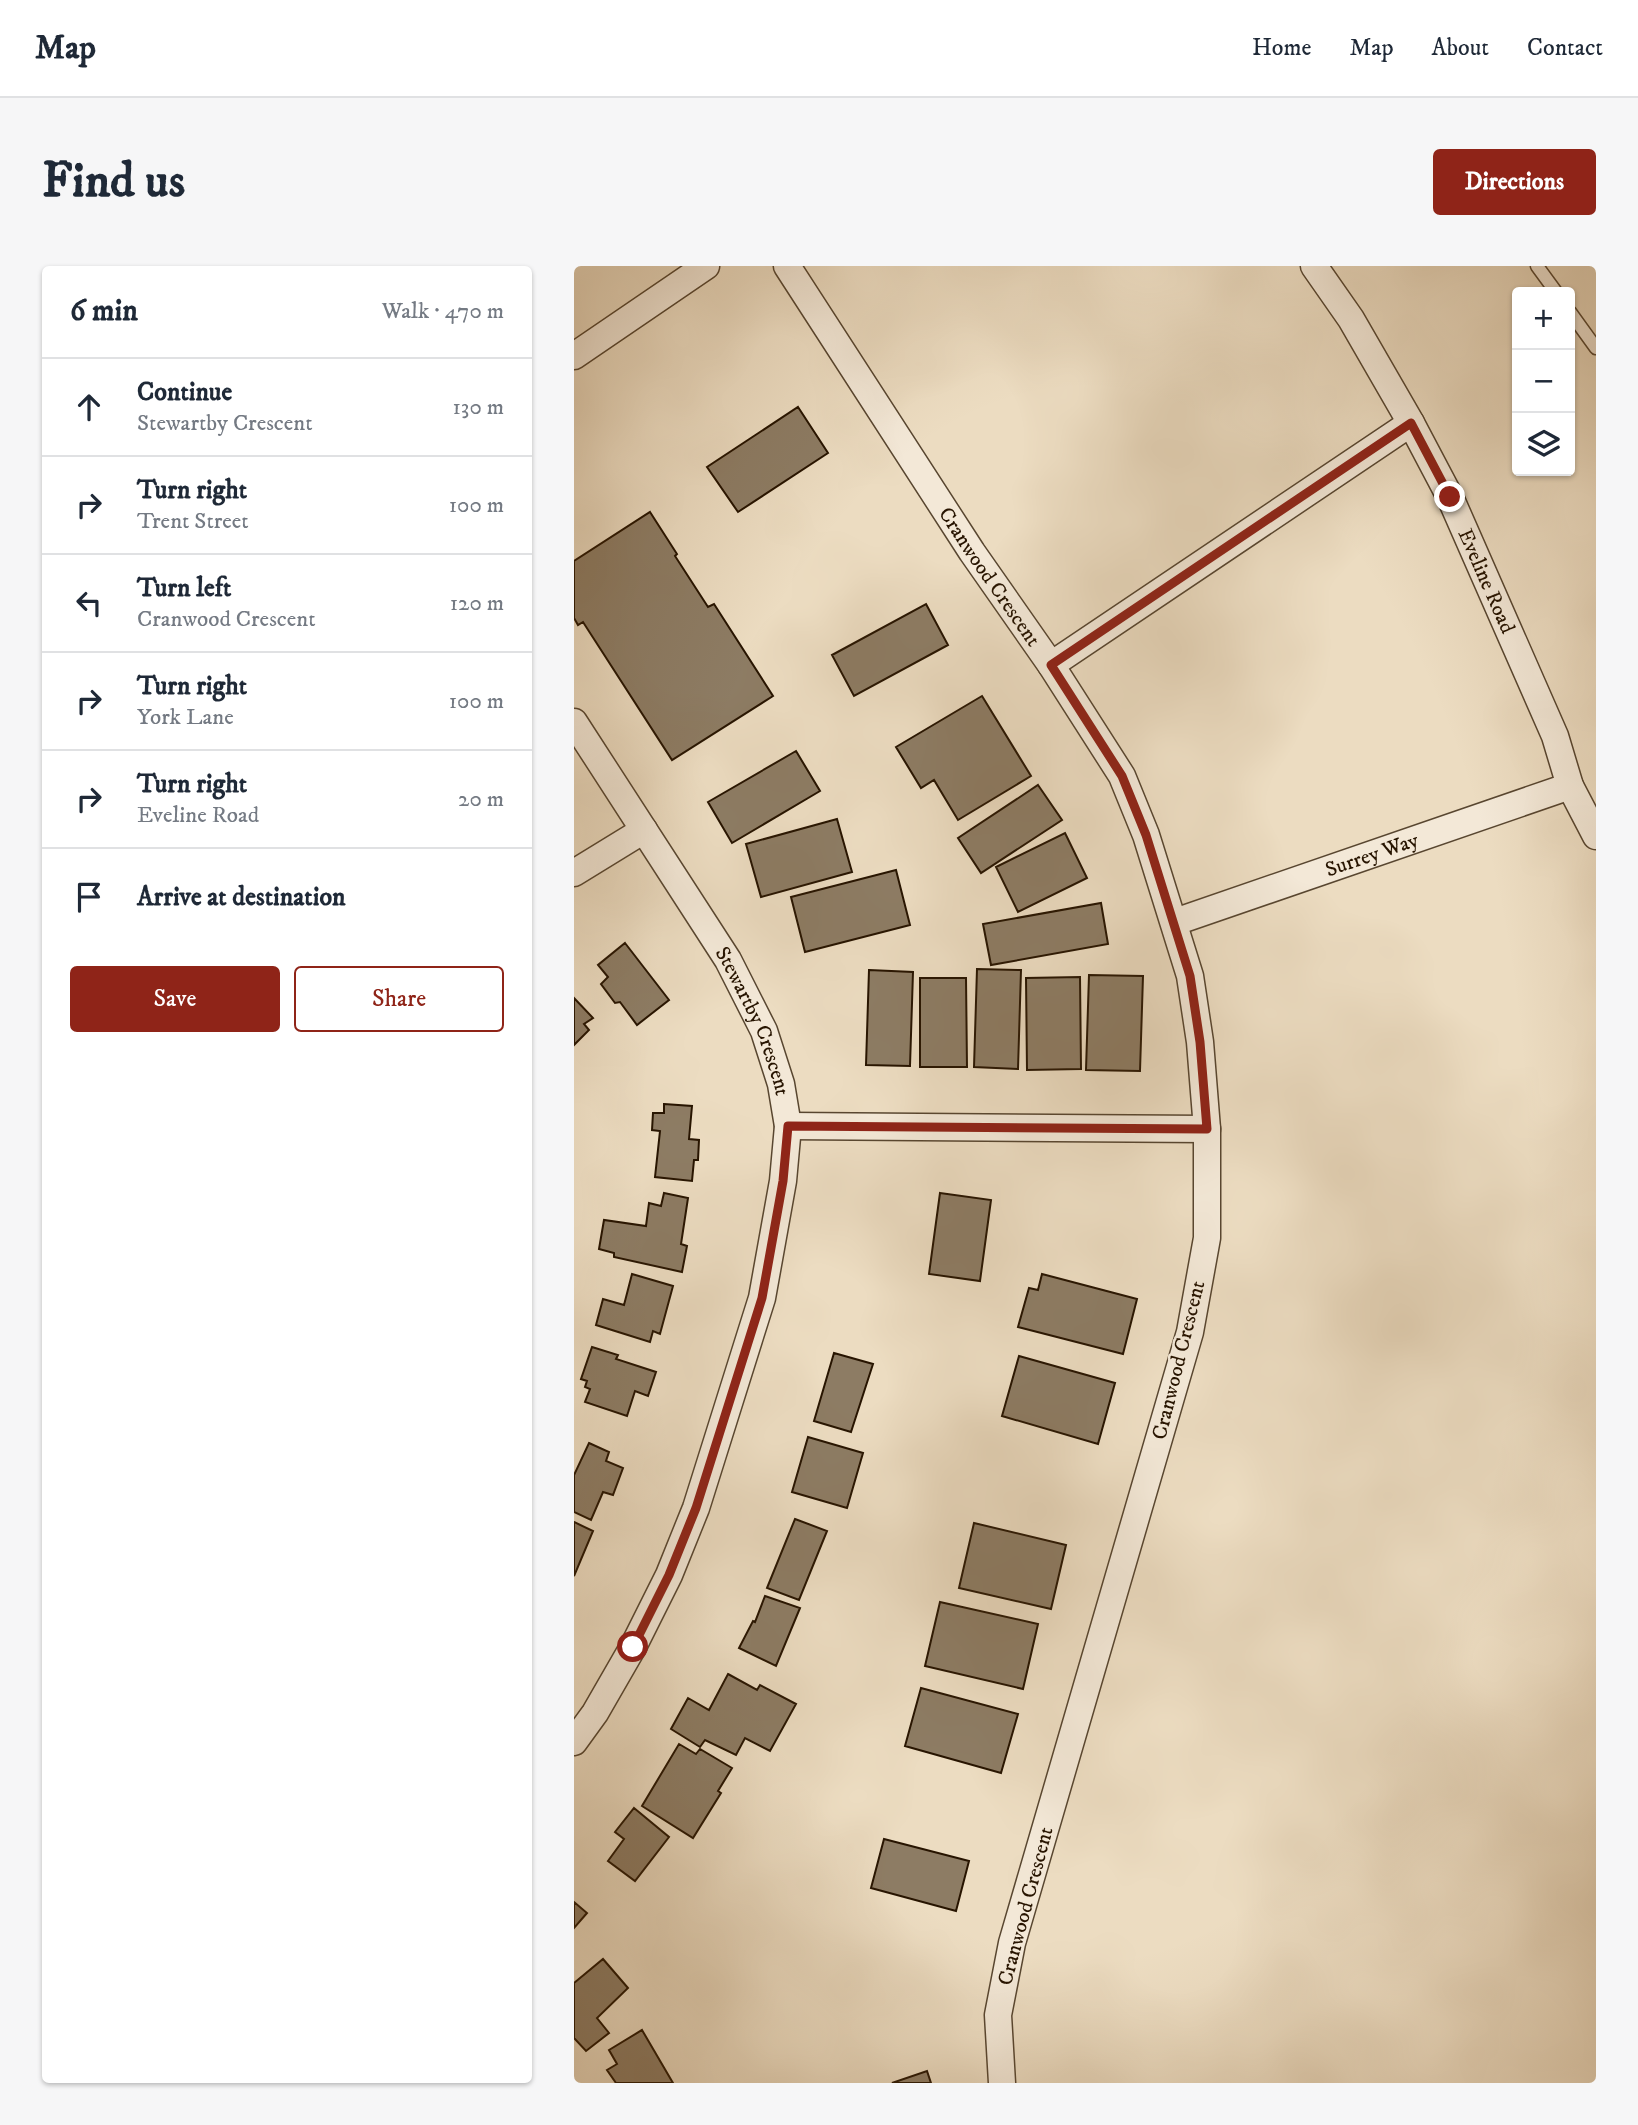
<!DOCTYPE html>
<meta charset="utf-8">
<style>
:root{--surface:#fff;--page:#f6f6f7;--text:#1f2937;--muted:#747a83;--line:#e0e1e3;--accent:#8f2418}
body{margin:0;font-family:"IM FELL DW Pica",serif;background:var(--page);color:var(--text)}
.controls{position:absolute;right:21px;top:21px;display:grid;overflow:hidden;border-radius:7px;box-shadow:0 2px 5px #0004}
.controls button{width:63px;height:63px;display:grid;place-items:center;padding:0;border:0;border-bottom:2px solid var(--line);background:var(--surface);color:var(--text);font:35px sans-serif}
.stop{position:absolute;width:21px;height:21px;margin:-16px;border:5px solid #8f2418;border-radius:50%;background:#fff}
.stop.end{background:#8f2418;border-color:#fff;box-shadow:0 2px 7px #0008}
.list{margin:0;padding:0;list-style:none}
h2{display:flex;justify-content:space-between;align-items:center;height:91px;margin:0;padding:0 28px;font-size:30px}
h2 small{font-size:23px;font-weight:400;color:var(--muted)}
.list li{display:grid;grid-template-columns:46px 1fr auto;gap:21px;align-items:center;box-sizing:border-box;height:98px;padding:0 28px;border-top:2px solid var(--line)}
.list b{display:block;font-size:26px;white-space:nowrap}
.list p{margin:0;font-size:23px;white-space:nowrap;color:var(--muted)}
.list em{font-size:23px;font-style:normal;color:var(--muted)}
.actions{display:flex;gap:14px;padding:21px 28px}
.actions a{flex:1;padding:16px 0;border:2px solid var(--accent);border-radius:7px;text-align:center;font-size:24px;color:var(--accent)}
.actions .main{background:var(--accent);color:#fff}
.icon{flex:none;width:38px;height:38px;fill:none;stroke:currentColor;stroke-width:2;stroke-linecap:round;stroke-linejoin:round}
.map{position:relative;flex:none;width:1022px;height:1817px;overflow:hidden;border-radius:7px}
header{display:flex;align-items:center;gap:42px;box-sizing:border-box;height:98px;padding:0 35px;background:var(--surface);border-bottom:2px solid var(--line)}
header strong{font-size:33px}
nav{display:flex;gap:38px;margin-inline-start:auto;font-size:24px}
.intro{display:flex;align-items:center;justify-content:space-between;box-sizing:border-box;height:168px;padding:0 42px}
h1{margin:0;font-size:49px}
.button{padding:18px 32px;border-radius:7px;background:var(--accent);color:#fff;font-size:24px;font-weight:700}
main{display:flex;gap:42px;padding:0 42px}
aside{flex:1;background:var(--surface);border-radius:7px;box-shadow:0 2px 5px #0004}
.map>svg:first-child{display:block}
</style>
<header>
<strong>Map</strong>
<nav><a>Home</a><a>Map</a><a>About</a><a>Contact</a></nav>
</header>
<div class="intro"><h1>Find us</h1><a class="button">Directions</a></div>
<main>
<aside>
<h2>6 min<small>Walk · 470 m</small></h2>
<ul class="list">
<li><svg class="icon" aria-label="ahead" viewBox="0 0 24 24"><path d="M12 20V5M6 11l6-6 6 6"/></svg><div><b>Continue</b><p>Stewartby Crescent</p></div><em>130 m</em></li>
<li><svg class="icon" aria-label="right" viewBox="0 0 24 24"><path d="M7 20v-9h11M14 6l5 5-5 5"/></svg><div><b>Turn right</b><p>Trent Street</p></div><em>100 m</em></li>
<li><svg class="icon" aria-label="left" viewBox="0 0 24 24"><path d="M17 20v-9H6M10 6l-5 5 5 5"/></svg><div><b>Turn left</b><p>Cranwood Crescent</p></div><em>120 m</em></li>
<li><svg class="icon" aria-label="right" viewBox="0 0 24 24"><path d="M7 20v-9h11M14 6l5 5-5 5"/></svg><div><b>Turn right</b><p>York Lane</p></div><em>100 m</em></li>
<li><svg class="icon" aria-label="right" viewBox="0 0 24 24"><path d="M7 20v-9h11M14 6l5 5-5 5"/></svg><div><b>Turn right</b><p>Eveline Road</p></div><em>20 m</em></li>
<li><svg class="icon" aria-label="arrive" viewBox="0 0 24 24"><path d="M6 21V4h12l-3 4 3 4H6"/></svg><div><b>Arrive at destination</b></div></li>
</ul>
<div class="actions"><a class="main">Save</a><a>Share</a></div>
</aside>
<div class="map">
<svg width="1022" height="1817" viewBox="0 0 1022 1817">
<rect width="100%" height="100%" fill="#ecdcc1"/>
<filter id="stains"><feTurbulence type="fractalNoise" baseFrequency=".00286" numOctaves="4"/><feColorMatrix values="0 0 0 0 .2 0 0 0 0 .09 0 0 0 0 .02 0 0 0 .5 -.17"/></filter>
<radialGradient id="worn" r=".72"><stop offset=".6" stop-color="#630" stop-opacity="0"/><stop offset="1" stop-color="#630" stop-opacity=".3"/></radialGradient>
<path fill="#8d7c64" stroke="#271400" stroke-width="2" d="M224,141L254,187L164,246L133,201Z
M76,246L103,288L101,290L134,341L140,338L199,430L98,494L9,356L4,359L0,352V295Z
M352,338L374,379L280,430L258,389Z
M408,430L457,510L384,554L360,514L347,522L322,481Z
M222,485L246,525L158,577L134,536Z
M464,519L488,554L407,607L384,572Z
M263,553L278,606L187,631L172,578Z
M491,567L513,612L444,646L422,601Z
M322,604L336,659L231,686L217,631Z
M527,637L534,678L417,699L409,658Z
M51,677L95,734L63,759L46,736L41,737L27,718L34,711L24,699Z
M403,703L447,704L444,803L400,801Z
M295,704L339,706L336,800L292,799Z
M515,709L569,710L566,805L512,804Z
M506,711L507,803L453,804L452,712Z
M346,712H392L393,801H346Z
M0,732L19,752L10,758L15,764L0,779Z
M90,838L118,840L115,873L125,874L124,894H120L118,915L81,911L86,865L78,864L79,847H90Z
M90,927L114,932L107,978L113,980L108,1006L40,991V987L25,983L30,954L72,960L75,937L87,940Z
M366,927L417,934L406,1015L355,1008Z
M58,1008L99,1020L86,1068L79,1065L76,1076L22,1059L29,1033L50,1039Z
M468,1008L563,1033L549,1088L444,1061L455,1022L464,1024Z
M18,1081L44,1089L42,1093L82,1106L74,1130L61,1125L53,1150L11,1136L16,1123L11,1121L13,1115L7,1113Z
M260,1087L299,1098L277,1166L240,1155Z
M445,1090L541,1117L524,1178L428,1150Z
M234,1171L289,1187L273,1242L218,1226Z
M15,1177L35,1186L32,1195L49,1202L39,1229L29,1226L17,1254L0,1246V1209Z
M221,1253L253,1265L225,1334L193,1322Z
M0,1256L19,1265L0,1310Z
M400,1257L492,1279L477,1343L385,1322Z
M191,1330L226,1342L202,1400L165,1382L179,1355L181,1356Z
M366,1336L464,1358L449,1423L351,1400Z
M154,1408L183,1424L186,1419L222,1438L196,1485L171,1472L162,1489L131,1474L126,1481L97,1463L114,1432L135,1444Z
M347,1422L444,1448L427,1507L331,1480Z
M105,1478L122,1488L126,1483L158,1502L144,1525L147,1527L119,1572L68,1540Z
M60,1542L95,1571L61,1615L34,1595L50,1573L41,1566Z
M310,1573L395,1595L382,1645L297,1622Z
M0,1636L13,1647L0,1662Z
M29,1693L54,1722L23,1752L35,1767L12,1785L0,1772V1717Z
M68,1764L99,1817H42L33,1804L43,1798L35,1784Z
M353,1805L357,1817H318Z"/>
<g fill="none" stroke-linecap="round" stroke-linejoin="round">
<g stroke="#584630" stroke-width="15">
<path id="service" d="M963,0L982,26
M996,46L1022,82"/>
</g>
<g stroke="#584630" stroke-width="29">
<g id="minor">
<path id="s1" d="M213,0L398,286L477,399L548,510L572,569L616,710L626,776L633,863V972L616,1066L438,1677L424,1749L428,1817"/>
<path id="s2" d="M740,0L777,53L837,157L876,231L981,470L996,520L1022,570"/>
<path d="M0,90L132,0"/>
<path d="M477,399L837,157"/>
<path id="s3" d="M0,456L154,694L190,765L207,818L214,860L209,915L188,1032L122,1242L95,1309L59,1381L21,1447L0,1476"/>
<path d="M0,607L70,564"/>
<path id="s4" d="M601,656L996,520"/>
<path d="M214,860L633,863"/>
</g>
</g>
<use href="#service" stroke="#f3e8d7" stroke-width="12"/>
<use href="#minor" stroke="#f3e8d7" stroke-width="26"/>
</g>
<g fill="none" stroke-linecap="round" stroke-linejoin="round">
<path stroke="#8f2418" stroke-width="9" d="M59,1381L95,1309L122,1242L188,1032L209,915L214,860L633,863L626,776L616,710L572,569L548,510L477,399L837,157L876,231"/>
</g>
<g text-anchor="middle" stroke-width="5" stroke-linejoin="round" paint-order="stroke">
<g font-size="21" fill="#271400" stroke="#f3e8d7">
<text dy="7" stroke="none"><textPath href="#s1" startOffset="371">Cranwood Crescent</textPath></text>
<text dy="7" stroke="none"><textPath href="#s2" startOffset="360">Eveline Road</textPath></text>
<text dy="7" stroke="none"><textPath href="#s4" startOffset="208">Surrey Way</textPath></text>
<text dy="7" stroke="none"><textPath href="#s3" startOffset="350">Stewartby Crescent</textPath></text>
<text transform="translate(604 1094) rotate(-76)" y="7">Cranwood Crescent</text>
<text transform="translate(451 1640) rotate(-75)" y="7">Cranwood Crescent</text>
</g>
</g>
<rect width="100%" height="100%" filter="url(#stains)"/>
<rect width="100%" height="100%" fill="url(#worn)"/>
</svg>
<div class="controls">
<button>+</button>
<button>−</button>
<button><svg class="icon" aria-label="layers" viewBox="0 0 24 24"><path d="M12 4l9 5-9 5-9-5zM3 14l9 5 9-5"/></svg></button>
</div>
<div class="stop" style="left:59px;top:1381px"></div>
<div class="stop end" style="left:876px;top:231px"></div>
</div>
</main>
